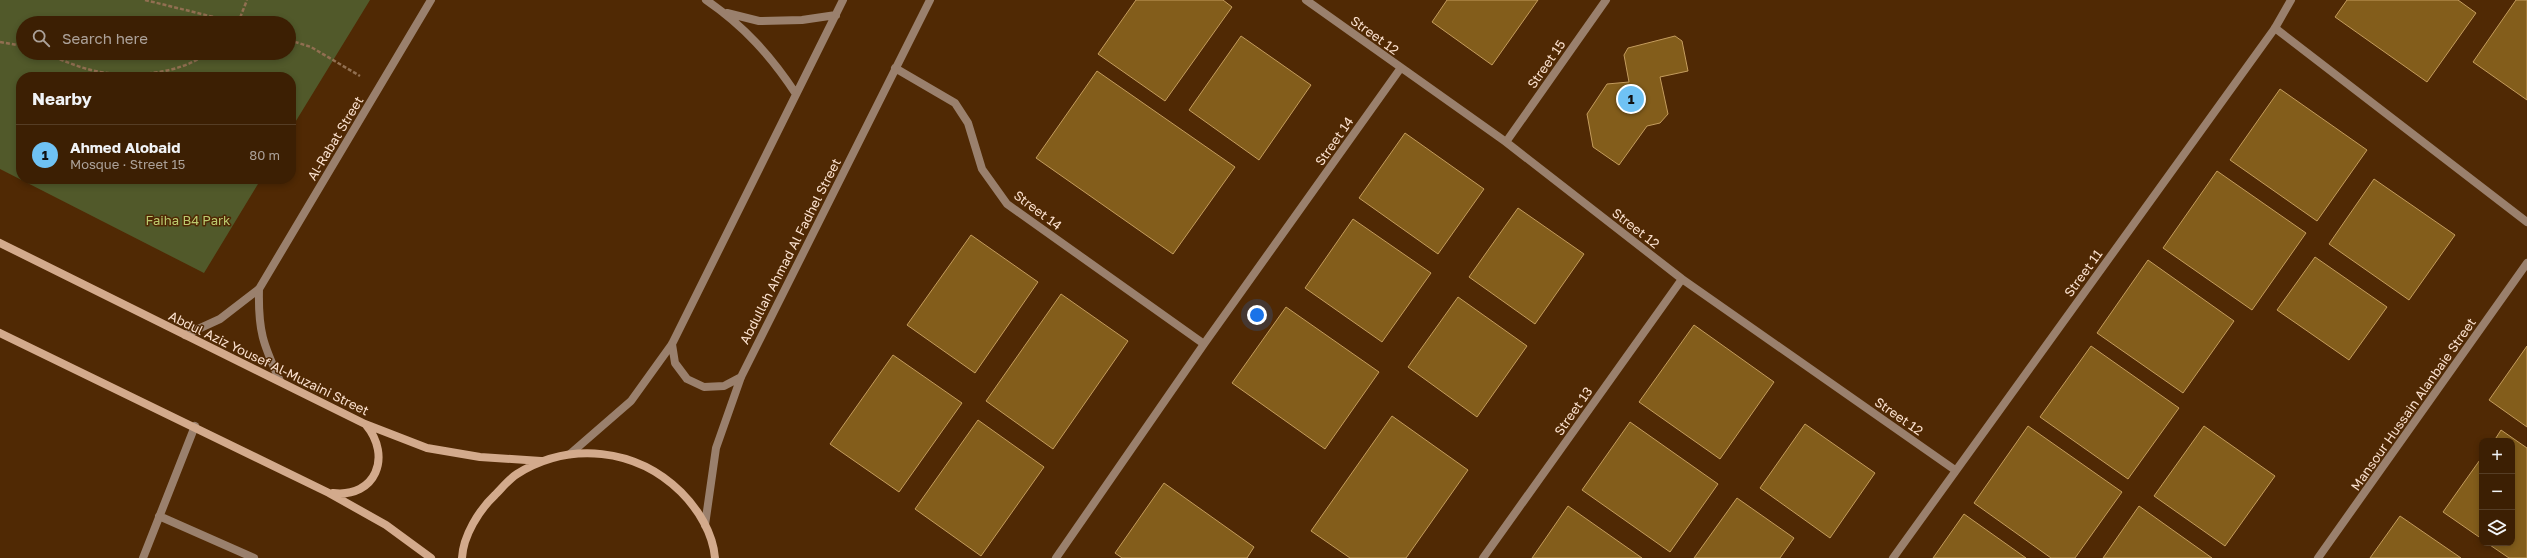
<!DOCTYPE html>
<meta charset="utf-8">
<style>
:root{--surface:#3c1f03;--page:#43270d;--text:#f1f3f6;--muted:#aca29a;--line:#553d25;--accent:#6fc2f4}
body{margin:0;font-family:"Golos Text",sans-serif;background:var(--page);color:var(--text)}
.controls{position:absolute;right:12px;bottom:12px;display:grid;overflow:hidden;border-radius:8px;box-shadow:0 2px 6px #0003}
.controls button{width:36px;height:36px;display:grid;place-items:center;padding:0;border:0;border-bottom:1px solid var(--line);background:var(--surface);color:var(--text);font:20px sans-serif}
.you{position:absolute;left:1257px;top:315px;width:14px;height:14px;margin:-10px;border:3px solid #fff;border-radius:50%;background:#1a73e8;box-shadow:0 0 0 6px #1a73e833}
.badge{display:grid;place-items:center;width:26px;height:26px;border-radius:50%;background:var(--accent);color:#111;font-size:13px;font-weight:700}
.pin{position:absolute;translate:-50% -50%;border:2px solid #fff;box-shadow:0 1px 4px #0006}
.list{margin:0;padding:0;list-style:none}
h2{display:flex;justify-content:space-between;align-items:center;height:52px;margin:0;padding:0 16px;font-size:17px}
h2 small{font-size:13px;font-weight:400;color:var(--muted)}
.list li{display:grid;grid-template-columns:26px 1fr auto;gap:12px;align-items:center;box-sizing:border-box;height:60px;padding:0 16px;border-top:1px solid var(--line)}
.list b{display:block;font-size:15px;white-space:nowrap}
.list p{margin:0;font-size:13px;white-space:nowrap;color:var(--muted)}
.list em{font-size:13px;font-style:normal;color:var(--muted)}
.icon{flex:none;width:22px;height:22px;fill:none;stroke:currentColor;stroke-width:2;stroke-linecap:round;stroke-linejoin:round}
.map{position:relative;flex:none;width:2527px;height:558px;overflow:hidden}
.search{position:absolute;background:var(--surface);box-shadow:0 2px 6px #0003;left:16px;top:16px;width:280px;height:44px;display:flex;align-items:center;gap:10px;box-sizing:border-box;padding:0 14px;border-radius:22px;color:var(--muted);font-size:15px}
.panel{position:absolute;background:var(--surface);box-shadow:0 2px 6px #0003;left:16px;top:72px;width:280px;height:112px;border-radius:16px}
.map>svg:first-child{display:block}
</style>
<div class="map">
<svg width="2527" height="558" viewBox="0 0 2527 558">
<rect width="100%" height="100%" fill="#502904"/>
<path fill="#51592a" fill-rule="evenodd" d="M0,0H370L291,129V77H21V179H261L204,273L0,169ZM23,23H289V53H23Z"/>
<path fill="#835d1b" stroke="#c49c5d" d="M1136,0H1223L1232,7L1165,101L1098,54Z
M1447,0H1538L1492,65L1432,22Z
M2347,0H2458L2476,13L2427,82L2335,17Z
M2516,0H2527V100L2473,62Z
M1241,36L1311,85L1259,160L1189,110Z
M1675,36L1682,41L1688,71L1660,77L1668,114L1660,123L1647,126L1619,165L1593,147L1587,114L1607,84L1629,82L1624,55L1628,48Z
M1097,71L1235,167L1173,254L1036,158Z
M2280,89L2367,150L2317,221L2230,160Z
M1405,133L1484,189L1438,254L1359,198Z
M2217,171L2306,233L2252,310L2163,248Z
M2374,179L2455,235L2409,300L2329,244Z
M1518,208L1584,254L1535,324L1469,277Z
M1353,219L1431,273L1382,342L1305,288Z
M971,235L1038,282L975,373L907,325Z
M2315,257L2387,307L2349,360L2277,310Z
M2148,260L2234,321L2183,393L2097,333Z
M1061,294L1128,341L1053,449L986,401Z
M1458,297L1527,346L1477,417L1408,367Z
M1286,307L1379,372L1325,449L1232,383Z
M1694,325L1774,382L1720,459L1639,402Z
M2091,346L2179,408L2128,479L2040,417Z
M2527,346V427L2489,400Z
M893,355L962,403L899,492L830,444Z
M1392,416L1468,470L1406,558H1350L1311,531Z
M978,420L1044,467L981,556L915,509Z
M1630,422L1718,484L1670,552L1582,490Z
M1805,424L1875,473L1830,538L1760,488Z
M2028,426L2122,492L2075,558H2051L1974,503Z
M2204,426L2275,476L2225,546L2154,496Z
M2501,430L2527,448V558H2509L2487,543H2512V441H2494Z
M2482,457V539L2443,512Z
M1164,483L1254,547L1247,558H1122L1115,553Z
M1737,498L1794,538L1780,558H1694Z
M1568,506L1642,558H1532Z
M2139,506L2212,558H2103Z
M1964,514L2026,558H1933Z
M2400,516L2461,558H2370Z"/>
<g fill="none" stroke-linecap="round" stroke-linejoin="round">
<path stroke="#916f51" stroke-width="2.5" stroke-dasharray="4 2" stroke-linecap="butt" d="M145,0L238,23
M238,23L247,0
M289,40L311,47L360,76
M0,42L23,46
M43,53C60,59 77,67 95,71C128,78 180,75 207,53"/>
<path stroke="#9a806d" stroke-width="8" d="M2275,28L2527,222
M159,516L254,558
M143,558L195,426"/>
<path stroke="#9a806d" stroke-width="8" d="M706,0C744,26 771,56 796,94
M1306,0L1506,142L1682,279L1955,470
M727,13L759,21L802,20L836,15
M895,68L955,103L968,123L982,169L1007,204L1204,344
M1506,142L1606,0
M259,289C258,331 263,344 280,381
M185,335L220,319L259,289L431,0
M672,344L675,363L687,379L704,387L724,386L741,377
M570,454L631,401L672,344L843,0
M705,525L716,448L741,377L930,0
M1056,558L1204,344L1400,69
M1483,558L1682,279
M1893,558L2275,28L2291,0
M2318,558L2527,263"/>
<path stroke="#d3aa8c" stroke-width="8" d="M0,243L365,424L427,448L480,457L541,461
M0,333L329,493L386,525L431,558
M333,493C376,498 392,456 366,425
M462,558C463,536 479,510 495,495C502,488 509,479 517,474C570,441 636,448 681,492C698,509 713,533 715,558"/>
</g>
<g text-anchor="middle" stroke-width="3" stroke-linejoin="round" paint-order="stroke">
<g font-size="13" fill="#fbe1cf" stroke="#502904">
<text transform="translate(1375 35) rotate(36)" y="5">Street 12</text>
<text transform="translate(1546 64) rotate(-55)" y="5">Street 15</text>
<text transform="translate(335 138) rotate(-59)" y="5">Al-Rabat Street</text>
<text transform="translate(1334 141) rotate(-55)" y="5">Street 14</text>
<text transform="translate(1038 210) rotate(37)" y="5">Street 14</text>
<text transform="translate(1636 228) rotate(38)" y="5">Street 12</text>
<text transform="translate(790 251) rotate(-63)" y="5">Abdullah Ahmad Al Fadhel Street</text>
<text transform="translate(2083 273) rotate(-54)" y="5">Street 11</text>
<text transform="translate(269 363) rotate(26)" y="5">Abdul Aziz Yousef Al-Muzaini Street</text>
<text transform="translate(2413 404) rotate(-55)" y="5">Mansour Hussain Alanbaie Street</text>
<text transform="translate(1573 411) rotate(-55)" y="5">Street 13</text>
<text transform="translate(1899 416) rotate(35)" y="5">Street 12</text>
</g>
<g font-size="13" fill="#bbca6f" stroke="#502904">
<text x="188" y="225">Faiha B4 Park</text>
</g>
</g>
</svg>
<div class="controls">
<button>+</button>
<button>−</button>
<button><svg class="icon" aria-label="layers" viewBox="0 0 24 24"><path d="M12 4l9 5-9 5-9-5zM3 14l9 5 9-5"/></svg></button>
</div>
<div class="you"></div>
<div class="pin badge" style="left:1631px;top:99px">1</div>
<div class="search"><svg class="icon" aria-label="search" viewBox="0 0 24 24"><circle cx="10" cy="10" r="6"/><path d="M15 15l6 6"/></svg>Search here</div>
<section class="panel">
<h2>Nearby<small></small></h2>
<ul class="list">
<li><span class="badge">1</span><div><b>Ahmed Alobaid</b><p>Mosque · Street 15</p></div><em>80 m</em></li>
</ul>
</section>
</div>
